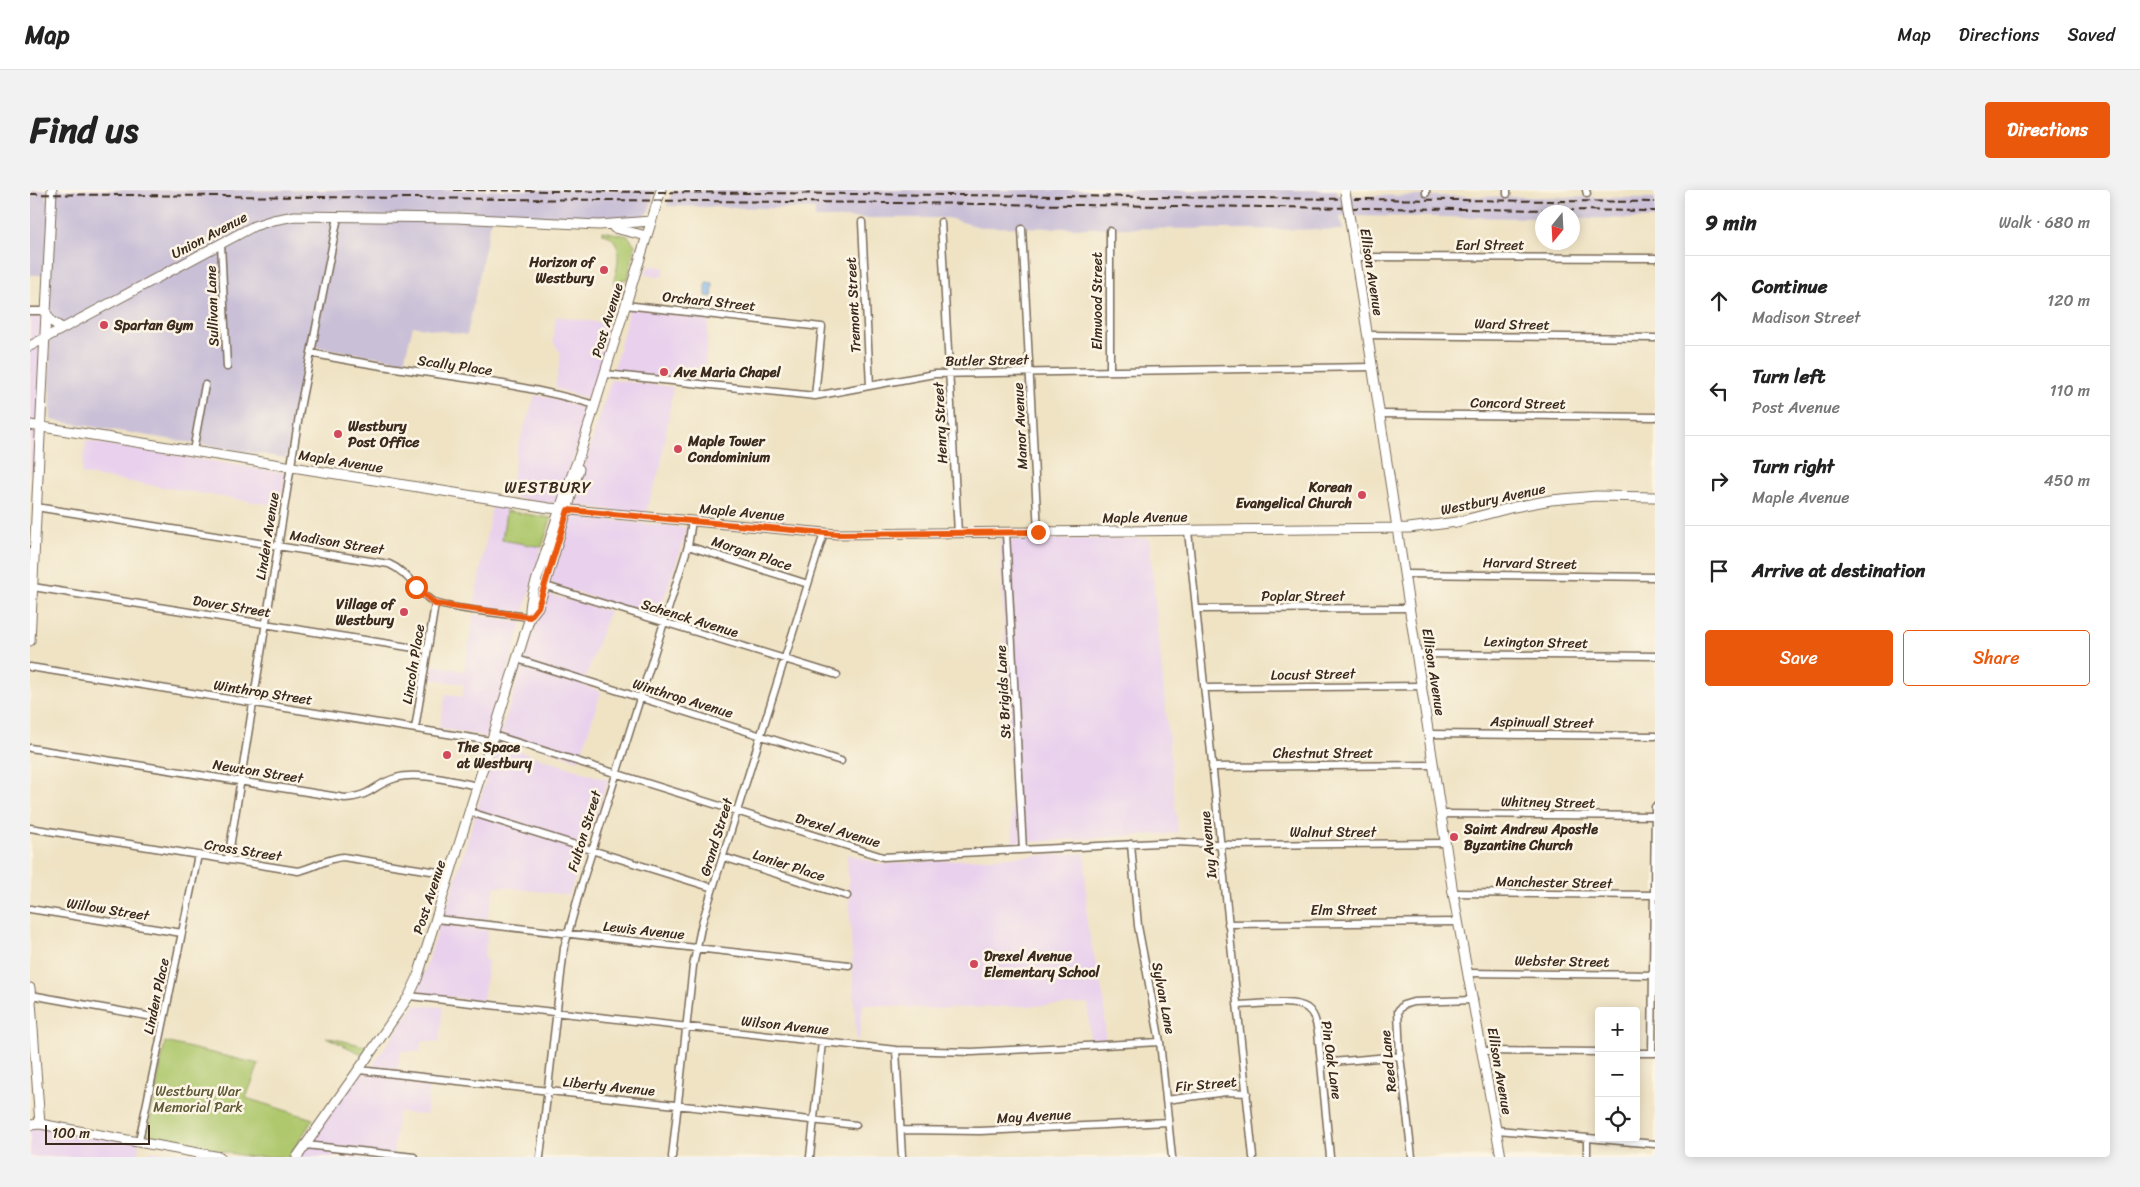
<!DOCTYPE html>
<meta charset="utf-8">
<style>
:root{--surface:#fff;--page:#f2f2f2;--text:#222;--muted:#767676;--line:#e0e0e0;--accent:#ea580c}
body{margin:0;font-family:Sriracha,sans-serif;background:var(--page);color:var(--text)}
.controls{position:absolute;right:15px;bottom:15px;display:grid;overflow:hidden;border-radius:5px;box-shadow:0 2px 12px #0003}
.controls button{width:45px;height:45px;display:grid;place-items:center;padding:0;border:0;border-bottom:1px solid var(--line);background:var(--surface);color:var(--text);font:25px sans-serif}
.compass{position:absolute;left:1505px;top:15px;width:45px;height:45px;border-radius:50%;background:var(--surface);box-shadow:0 2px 12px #0003;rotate:198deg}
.scale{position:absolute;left:15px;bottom:12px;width:105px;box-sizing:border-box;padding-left:5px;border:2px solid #3b2a1e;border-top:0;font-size:14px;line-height:18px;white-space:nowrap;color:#3b2a1e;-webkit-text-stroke:4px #fcf5e5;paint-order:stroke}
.stop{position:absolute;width:15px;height:15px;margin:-11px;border:4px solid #ea580c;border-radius:50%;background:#fff}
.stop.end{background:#ea580c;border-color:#fff;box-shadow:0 1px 5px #0008}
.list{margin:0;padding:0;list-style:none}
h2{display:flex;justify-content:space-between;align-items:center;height:65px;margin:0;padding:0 20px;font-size:21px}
h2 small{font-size:16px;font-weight:400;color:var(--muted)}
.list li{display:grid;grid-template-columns:32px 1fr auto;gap:15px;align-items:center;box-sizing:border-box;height:90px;padding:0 20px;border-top:1px solid var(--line)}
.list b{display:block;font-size:19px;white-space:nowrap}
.list p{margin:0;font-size:16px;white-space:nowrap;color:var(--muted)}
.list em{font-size:16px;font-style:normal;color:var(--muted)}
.actions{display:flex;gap:10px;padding:15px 20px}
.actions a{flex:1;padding:11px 0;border:1px solid var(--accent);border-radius:5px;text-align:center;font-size:18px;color:var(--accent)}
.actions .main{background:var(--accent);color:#fff}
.icon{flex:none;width:28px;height:28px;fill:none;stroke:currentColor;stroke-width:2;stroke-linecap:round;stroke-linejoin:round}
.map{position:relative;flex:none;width:1625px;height:967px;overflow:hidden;border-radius:5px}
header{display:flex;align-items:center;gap:30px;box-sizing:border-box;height:70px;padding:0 25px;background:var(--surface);border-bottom:1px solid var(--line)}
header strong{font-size:24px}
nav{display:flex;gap:28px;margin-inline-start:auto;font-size:18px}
.intro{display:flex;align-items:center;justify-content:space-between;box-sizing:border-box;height:120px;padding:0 30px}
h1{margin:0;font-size:35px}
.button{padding:12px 22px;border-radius:5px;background:var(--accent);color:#fff;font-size:18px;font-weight:700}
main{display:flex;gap:30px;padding:0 30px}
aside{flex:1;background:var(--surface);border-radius:5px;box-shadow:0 2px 12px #0003}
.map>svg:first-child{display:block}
</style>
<header>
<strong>Map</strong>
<nav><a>Map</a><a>Directions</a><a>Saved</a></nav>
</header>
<div class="intro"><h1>Find us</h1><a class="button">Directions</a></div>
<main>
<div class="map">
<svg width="1625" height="967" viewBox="0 0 1625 967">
<rect width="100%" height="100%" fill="#fcf5e5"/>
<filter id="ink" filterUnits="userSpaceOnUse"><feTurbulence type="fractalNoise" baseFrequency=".02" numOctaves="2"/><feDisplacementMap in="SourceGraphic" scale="10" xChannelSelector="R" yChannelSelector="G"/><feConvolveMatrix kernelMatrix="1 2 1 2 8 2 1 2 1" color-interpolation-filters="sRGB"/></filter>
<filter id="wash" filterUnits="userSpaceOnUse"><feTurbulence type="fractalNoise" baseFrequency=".0096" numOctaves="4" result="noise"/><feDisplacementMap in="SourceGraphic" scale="20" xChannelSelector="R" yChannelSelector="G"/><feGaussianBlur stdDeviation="1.12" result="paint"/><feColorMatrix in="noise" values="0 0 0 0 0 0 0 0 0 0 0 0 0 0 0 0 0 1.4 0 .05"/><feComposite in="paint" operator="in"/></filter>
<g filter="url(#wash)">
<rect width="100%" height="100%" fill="#efe3c4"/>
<path fill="#e9d1ed" d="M618,76L634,77L633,87L615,85Z
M600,118L679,126L674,193L583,182Z
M0,121H15L7,284L0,283Z
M526,126L584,135L561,210L525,198L531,164L523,151Z
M581,190L643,197L631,275L615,324L542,315Z
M505,205L519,207L558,220L529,315L479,307L487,259Z
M56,251L256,283L250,316L51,284Z
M462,316L476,318L472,350L512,357L494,422L444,415Z
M539,326L658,338L627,429L519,393Z
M1119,348L1148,643L983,653L970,350Z
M516,404L579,421L553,495L571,502L549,570L470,545Z
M444,424L492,433L457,547L409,538L416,504L432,507L434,494L400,489L403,475L434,481Z
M467,554L578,590L539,705L465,696L457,730L414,727Z
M1055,663L1057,734L1075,814V851L1060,852L1058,814L900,819L833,814L829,850L826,849L817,664L850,674Z
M410,734L458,740L454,769L458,770L453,811L387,803Z
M385,815L413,817L409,852L392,851L390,862L371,861L367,880L341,877Z
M329,880L400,888L396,925L368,922L363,965L341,963L340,967H267Z
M0,935L109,951L108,967H0Z
M121,961L146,965L156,967H118Z"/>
<path fill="#c9bfd7" d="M0,0H17L16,9H25L26,0H625L619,21L613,27L596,31L462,25L437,145L383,136L374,171L276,155L256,268L21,230L19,145L32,138L21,131L17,85H0Z
M643,0H1307L1308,5L1625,8V29L1543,28L1542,22H1512V28L1310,26L1313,40L950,37L918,28H785V19L636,16Z"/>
<path fill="#afc86d" stroke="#757946" d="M572,41L598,46L605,55L598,89L590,90L587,100H584C587,94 583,92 585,86C588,76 594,46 572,44Z
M476,321L521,328L512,357L472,350Z
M296,847L344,858L338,867Z
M135,852L229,874L216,908L283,929L259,967H220L117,946Z"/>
<path fill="#7bb3eb" stroke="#5b6e84" d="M676,92L683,93L682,107L676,106Z"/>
</g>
<g filter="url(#ink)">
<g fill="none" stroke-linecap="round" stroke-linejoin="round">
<g stroke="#7a6b58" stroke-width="9">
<path id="street" d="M1396,0V3
M1477,0V4
M1556,0L1557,4
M832,32L840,196
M911,32L928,343
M992,39L1008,342
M191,54L197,177
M1325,67L1625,68
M595,115L792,137L785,206
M0,121H15
M1338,145L1625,148
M281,163C375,184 473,187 565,215
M1080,181V41
M575,184L785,206L904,184L1343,177
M1351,224L1625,227
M163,261L175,195
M6,317L359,374C378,382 386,401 403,412C412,418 483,425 500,427
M1158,341L1223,967
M976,343L993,660
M658,356L778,394
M1375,384L1625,387
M506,393L807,485
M3,397L397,460
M1166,419L1380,418
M1387,464L1625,466
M487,469L811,571
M0,477L461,551
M1175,498L1392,496
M385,539L405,414
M1399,544L1625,546
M463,545L853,667L1147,652L1205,655L1415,653
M0,558L315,608C343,606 344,594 366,588C387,581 425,592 448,596
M1182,577L1404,575
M440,622L683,698
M1411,624L1625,626
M0,638L268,681C284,678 297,668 313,667L420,684
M1101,654L1108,736L1130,852L1142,967
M693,667L817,706
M198,670L271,213L308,27
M1423,703L1625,705
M0,719L152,743
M406,729L819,775
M1198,734L1429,732
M1438,783L1625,785
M1,805L134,829
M379,806L866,860L942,862L1130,852
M1207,815C1223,815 1264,809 1277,818C1285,824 1286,833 1288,842L1300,967
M866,860L872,967
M1453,861L1569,862
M1606,863H1625
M1622,863L1625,617
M1291,873L1370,866
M329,880L826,935
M1136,910L1196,902L1217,903
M871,940L950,941L1138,932
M1467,940L1625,954
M109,951L168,665
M276,955L384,967
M510,967L534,758L552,693L658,356L662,331
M642,967L663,776L672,733L794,343
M780,967L792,852
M1382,967L1370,866L1368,821L1373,815L1383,812L1444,810
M1557,967V950"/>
</g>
<g stroke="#7a6b58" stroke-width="11">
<path id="secondary" d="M1320,31L1423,703L1471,967
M584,38L617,46
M15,121L21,131L32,138
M0,156L224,36L243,30L265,26L426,28L569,35L621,31
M0,235L519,318L807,344L1379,338L1427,332L1484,317L1521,310L1566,306L1625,307
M500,427L508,417L515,396L549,279
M0,451L22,0
M0,798L10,934
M0,935L10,934L190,967
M267,967L334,872L379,806L387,789L500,427C499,408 507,389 513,371C524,336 535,301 549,267L631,0"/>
</g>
<use href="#street" stroke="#fff" stroke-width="6"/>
<use href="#secondary" stroke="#fff" stroke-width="9"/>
<path stroke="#3b2a1e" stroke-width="2" stroke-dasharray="8 4" stroke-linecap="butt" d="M424,0L1625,12
M0,4L1625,21"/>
<g stroke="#7a6b58" stroke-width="11" stroke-linecap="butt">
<path id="secondary-bridge" d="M1315,2L1320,31"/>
</g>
<use href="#secondary-bridge" stroke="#fff" stroke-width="9"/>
</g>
</g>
<g fill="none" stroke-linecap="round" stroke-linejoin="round" filter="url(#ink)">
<path stroke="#ea580c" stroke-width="6" d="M386,397L405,414L500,427L508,417L538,320L807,344L1008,342"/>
</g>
<g fill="#d1495b" stroke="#fcf5e5" stroke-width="2">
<circle cx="574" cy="80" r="5"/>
<circle cx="74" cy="135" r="5"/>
<circle cx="634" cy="182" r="5"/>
<circle cx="308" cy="244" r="5"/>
<circle cx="648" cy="259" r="5"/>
<circle cx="1332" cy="305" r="5"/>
<circle cx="374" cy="422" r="5"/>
<circle cx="417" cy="565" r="5"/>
<circle cx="1424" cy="647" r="5"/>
<circle cx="944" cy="774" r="5"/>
</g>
<g text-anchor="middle" stroke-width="5" stroke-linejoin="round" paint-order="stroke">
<g font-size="14" fill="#3b2a1e" stroke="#fcf5e5">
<text transform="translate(179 45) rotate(-28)" y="5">Union Avenue</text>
<text x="1460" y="60">Earl Street</text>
<text transform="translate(1342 82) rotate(81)" y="5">Ellison Avenue</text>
<text transform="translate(679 111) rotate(6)" y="5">Orchard Street</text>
<text transform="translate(1067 111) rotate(-90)" y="5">Elmwood Street</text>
<text transform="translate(823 115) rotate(-93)" y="5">Tremont Street</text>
<text transform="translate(182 116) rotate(-92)" y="5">Sullivan Lane</text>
<text transform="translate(577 130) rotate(-73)" y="5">Post Avenue</text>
<text transform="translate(1482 134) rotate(1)" y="5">Ward Street</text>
<text transform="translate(957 170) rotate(-1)" y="5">Butler Street</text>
<text transform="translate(425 175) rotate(8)" y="5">Scally Place</text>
<text transform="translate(1488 213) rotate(1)" y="5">Concord Street</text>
<text transform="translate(910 233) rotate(-93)" y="5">Henry Street</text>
<text transform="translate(990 236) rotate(-93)" y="5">Manor Avenue</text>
<text transform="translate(311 271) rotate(9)" y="5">Maple Avenue</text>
<text transform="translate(1463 309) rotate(-12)" y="5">Westbury Avenue</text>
<text transform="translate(712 322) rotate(5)" y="5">Maple Avenue</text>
<text transform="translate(1115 327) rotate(-1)" y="5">Maple Avenue</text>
<text transform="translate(237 346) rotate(-81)" y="5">Linden Avenue</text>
<text transform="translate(307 352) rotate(9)" y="5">Madison Street</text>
<text transform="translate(722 363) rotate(18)" y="5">Morgan Place</text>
<text transform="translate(1500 373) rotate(1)" y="5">Harvard Street</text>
<text x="1273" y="411">Poplar Street</text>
<text transform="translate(202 416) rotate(9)" y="5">Dover Street</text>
<text transform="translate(660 428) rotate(17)" y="5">Schenck Avenue</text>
<text transform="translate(1506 452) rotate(1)" y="5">Lexington Street</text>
<text transform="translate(383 474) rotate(-81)" y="5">Lincoln Place</text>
<text transform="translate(1404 482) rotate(81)" y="5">Ellison Avenue</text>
<text transform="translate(1283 484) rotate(-1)" y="5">Locust Street</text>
<text transform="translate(233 502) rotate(9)" y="5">Winthrop Street</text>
<text transform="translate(973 502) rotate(-93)" y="5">St Brigids Lane</text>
<text transform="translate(653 508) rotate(17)" y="5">Winthrop Avenue</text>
<text transform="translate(1512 532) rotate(1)" y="5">Aspinwall Street</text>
<text x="1293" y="568">Chestnut Street</text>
<text transform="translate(228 581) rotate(9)" y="5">Newton Street</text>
<text transform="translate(1518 612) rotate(1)" y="5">Whitney Street</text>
<text transform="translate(808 640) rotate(17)" y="5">Drexel Avenue</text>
<text transform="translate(554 641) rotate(-73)" y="5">Fulton Street</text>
<text x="1303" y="647">Walnut Street</text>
<text transform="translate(686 647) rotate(-73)" y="5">Grand Street</text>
<text transform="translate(1178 655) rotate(-96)" y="5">Ivy Avenue</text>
<text transform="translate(213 660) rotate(9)" y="5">Cross Street</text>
<text transform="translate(759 675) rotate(18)" y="5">Lanier Place</text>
<text transform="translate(1524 692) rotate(1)" y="5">Manchester Street</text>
<text transform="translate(399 707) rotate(-72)" y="5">Post Avenue</text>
<text transform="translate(78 719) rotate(9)" y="5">Willow Street</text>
<text x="1314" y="725">Elm Street</text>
<text transform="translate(614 740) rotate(6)" y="5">Lewis Avenue</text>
<text transform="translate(1532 771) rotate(1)" y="5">Webster Street</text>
<text transform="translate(126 806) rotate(-78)" y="5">Linden Place</text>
<text transform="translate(1134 808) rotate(79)" y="5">Sylvan Lane</text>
<text transform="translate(755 835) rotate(6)" y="5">Wilson Avenue</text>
<text transform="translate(1302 870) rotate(82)" y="5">Pin Oak Lane</text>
<text transform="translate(1358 871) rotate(-96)" y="5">Reed Lane</text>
<text transform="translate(1470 881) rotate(80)" y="5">Ellison Avenue</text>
<text transform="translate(1176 894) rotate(-5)" y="5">Fir Street</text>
<text transform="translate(579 896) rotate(6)" y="5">Liberty Avenue</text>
<text transform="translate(1004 926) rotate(-3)" y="5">May Avenue</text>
</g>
<g font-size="14" font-weight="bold" fill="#3b2a1e" stroke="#fcf5e5" text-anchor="start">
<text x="564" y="77" text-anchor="end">Horizon of<tspan x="564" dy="16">Westbury</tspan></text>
<text x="84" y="140">Spartan Gym</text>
<text x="644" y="187">Ave Maria Chapel</text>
<text x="318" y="241">Westbury<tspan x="318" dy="16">Post Office</tspan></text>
<text x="658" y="256">Maple Tower<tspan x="658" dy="16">Condominium</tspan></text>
<text x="1322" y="302" text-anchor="end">Korean<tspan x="1322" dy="16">Evangelical Church</tspan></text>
<text x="364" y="419" text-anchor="end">Village of<tspan x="364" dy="16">Westbury</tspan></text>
<text x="427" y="562">The Space<tspan x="427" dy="16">at Westbury</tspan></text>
<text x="1434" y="644">Saint Andrew Apostle<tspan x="1434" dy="16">Byzantine Church</tspan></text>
<text x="954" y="771">Drexel Avenue<tspan x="954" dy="16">Elementary School</tspan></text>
</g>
<g font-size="14" fill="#5e5936" stroke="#fcf5e5">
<text x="168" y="906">Westbury War<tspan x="168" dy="16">Memorial Park</tspan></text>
</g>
<g font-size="16" letter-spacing="1" fill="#3b2a1e" stroke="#fcf5e5">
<text x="518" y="303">WESTBURY</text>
</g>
</g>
</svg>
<div class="controls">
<button>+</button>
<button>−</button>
<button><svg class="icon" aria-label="locate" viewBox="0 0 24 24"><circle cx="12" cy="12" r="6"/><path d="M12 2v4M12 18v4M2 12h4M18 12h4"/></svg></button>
</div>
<svg class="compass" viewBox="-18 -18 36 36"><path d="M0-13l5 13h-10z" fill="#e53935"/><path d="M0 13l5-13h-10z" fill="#767676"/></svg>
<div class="scale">100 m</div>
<div class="stop" style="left:386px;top:397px"></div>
<div class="stop end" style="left:1008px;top:342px"></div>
</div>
<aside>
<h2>9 min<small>Walk · 680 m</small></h2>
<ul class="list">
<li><svg class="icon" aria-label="ahead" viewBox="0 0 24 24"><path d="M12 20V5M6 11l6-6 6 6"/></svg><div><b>Continue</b><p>Madison Street</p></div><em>120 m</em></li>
<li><svg class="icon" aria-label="left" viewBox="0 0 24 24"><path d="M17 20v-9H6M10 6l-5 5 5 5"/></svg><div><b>Turn left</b><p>Post Avenue</p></div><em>110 m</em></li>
<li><svg class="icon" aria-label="right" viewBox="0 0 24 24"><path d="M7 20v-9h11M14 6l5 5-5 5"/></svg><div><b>Turn right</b><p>Maple Avenue</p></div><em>450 m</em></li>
<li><svg class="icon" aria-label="arrive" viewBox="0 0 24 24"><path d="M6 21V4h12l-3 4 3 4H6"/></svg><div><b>Arrive at destination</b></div></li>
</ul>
<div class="actions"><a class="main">Save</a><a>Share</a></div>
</aside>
</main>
